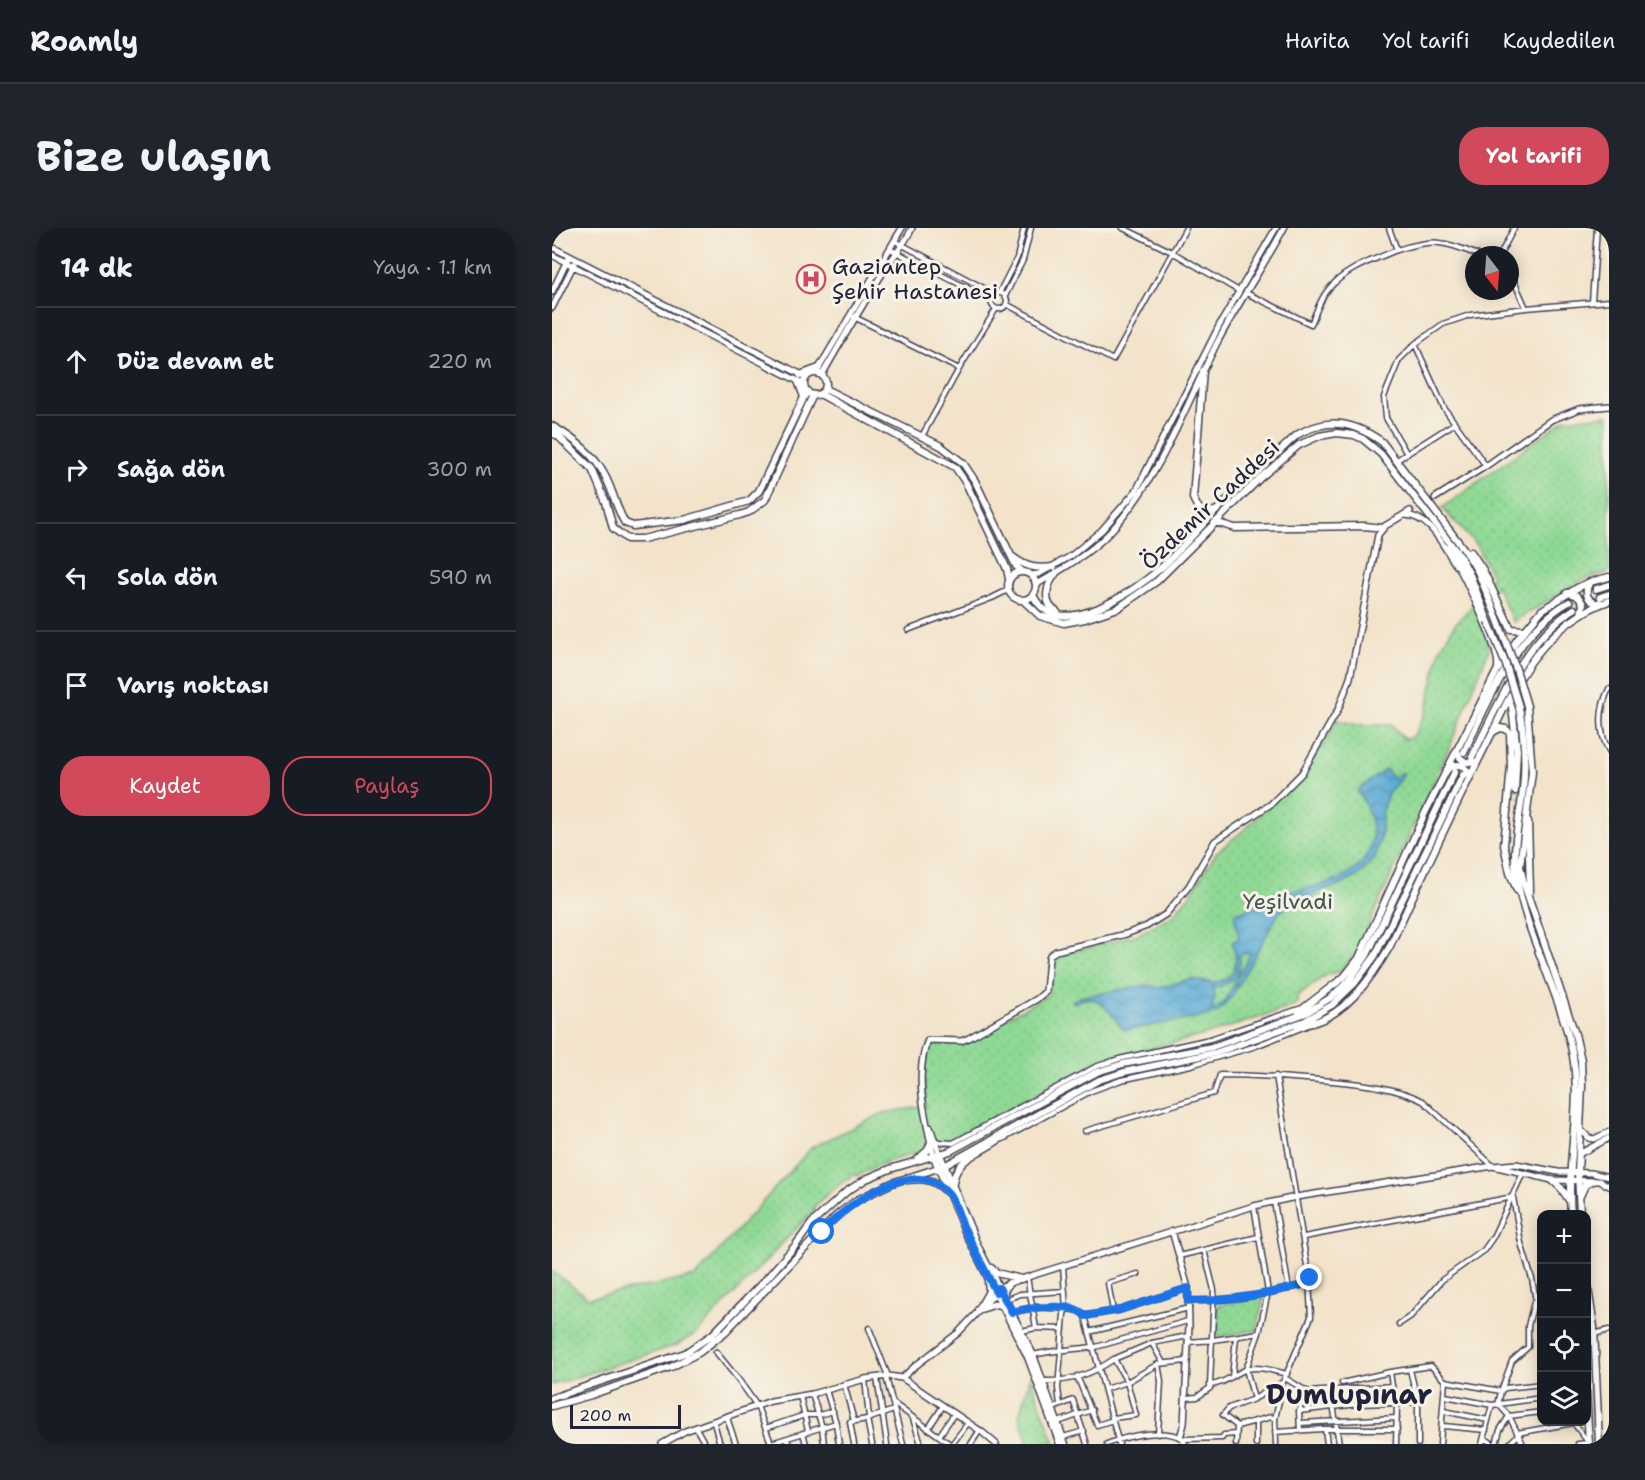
<!DOCTYPE html>
<html lang="tr">
<meta charset="utf-8">
<style>
:root{--surface:#171b24;--page:#20242c;--text:#f1f3f6;--muted:#9ea1a6;--line:#363941;--accent:#d1495b}
body{margin:0;font-family:"Shantell Sans",sans-serif;background:var(--page);color:var(--text)}
.controls{position:absolute;right:18px;bottom:18px;display:grid;overflow:hidden;border-radius:12px;box-shadow:0 3px 15px #0003}
.controls button{width:54px;height:54px;display:grid;place-items:center;padding:0;border:0;border-bottom:2px solid var(--line);background:var(--surface);color:var(--text);font:30px sans-serif}
.compass{position:absolute;left:913px;top:18px;width:54px;height:54px;border-radius:50%;background:var(--surface);box-shadow:0 3px 15px #0003;rotate:163deg}
.scale{position:absolute;left:18px;bottom:15px;width:111px;box-sizing:border-box;padding-left:6px;border:3px solid #22223b;border-top:0;font-size:16px;line-height:21px;white-space:nowrap;color:#22223b;-webkit-text-stroke:4px #f7f3e8;paint-order:stroke}
.stop{position:absolute;width:18px;height:18px;margin:-14px;border:4px solid #1a73e8;border-radius:50%;background:#fff}
.stop.end{background:#1a73e8;border-color:#fff;box-shadow:0 2px 6px #0008}
.list{margin:0;padding:0;list-style:none}
h2{display:flex;justify-content:space-between;align-items:center;height:78px;margin:0;padding:0 24px;font-size:26px}
h2 small{font-size:20px;font-weight:400;color:var(--muted)}
.list li{display:grid;grid-template-columns:39px 1fr auto;gap:18px;align-items:center;box-sizing:border-box;height:108px;padding:0 24px;border-top:2px solid var(--line)}
.list b{display:block;font-size:22px;white-space:nowrap}
.list em{font-size:20px;font-style:normal;color:var(--muted)}
.actions{display:flex;gap:12px;padding:18px 24px}
.actions a{flex:1;padding:14px 0;border:2px solid var(--accent);border-radius:24px;text-align:center;font-size:21px;color:var(--accent)}
.actions .main{background:var(--accent);color:#fff}
.icon{flex:none;width:33px;height:33px;fill:none;stroke:currentColor;stroke-width:2;stroke-linecap:round;stroke-linejoin:round}
.map{position:relative;flex:none;width:1057px;height:1216px;overflow:hidden;border-radius:24px}
header{display:flex;align-items:center;gap:36px;box-sizing:border-box;height:84px;padding:0 30px;background:var(--surface);border-bottom:2px solid var(--line)}
header strong{font-size:28px}
nav{display:flex;gap:33px;margin-inline-start:auto;font-size:21px}
.intro{display:flex;align-items:center;justify-content:space-between;box-sizing:border-box;height:144px;padding:0 36px}
h1{margin:0;font-size:42px}
.button{padding:15px 27px;border-radius:24px;background:var(--accent);color:#fff;font-size:21px;font-weight:700}
main{display:flex;gap:36px;padding:0 36px}
aside{flex:1;background:var(--surface);border-radius:24px;box-shadow:0 3px 15px #0003}
.map>svg:first-child{display:block}
</style>
<header>
<strong>Roamly</strong>
<nav><a>Harita</a><a>Yol tarifi</a><a>Kaydedilen</a></nav>
</header>
<div class="intro"><h1>Bize ulaşın</h1><a class="button">Yol tarifi</a></div>
<main>
<aside>
<h2>14 dk<small>Yaya · 1.1 km</small></h2>
<ul class="list">
<li><svg class="icon" aria-label="ahead" viewBox="0 0 24 24"><path d="M12 20V5M6 11l6-6 6 6"/></svg><div><b>Düz devam et</b></div><em>220 m</em></li>
<li><svg class="icon" aria-label="right" viewBox="0 0 24 24"><path d="M7 20v-9h11M14 6l5 5-5 5"/></svg><div><b>Sağa dön</b></div><em>300 m</em></li>
<li><svg class="icon" aria-label="left" viewBox="0 0 24 24"><path d="M17 20v-9H6M10 6l-5 5 5 5"/></svg><div><b>Sola dön</b></div><em>590 m</em></li>
<li><svg class="icon" aria-label="arrive" viewBox="0 0 24 24"><path d="M6 21V4h12l-3 4 3 4H6"/></svg><div><b>Varış noktası</b></div></li>
</ul>
<div class="actions"><a class="main">Kaydet</a><a>Paylaş</a></div>
</aside>
<div class="map">
<svg width="1057" height="1216" viewBox="0 0 1057 1216">
<defs>
<pattern id="park-dots" width="8" height="8" patternUnits="userSpaceOnUse" patternTransform="scale(1.5)"><rect width="8" height="8" fill="#90d995"/><path d="M2 2h.1M6 6h.1" fill="none" stroke="#7cba81" stroke-width="1.8" stroke-linecap="round"/></pattern>
<pattern id="water-waves" width="16" height="10" patternUnits="userSpaceOnUse" patternTransform="scale(1.5)"><rect width="16" height="10" fill="#5bacd6"/><path d="M0 5q4-4 8 0t8 0" fill="none" stroke="#4b8caf"/></pattern>
</defs>
<rect width="100%" height="100%" fill="#f7f3e8"/>
<filter id="ink" filterUnits="userSpaceOnUse"><feTurbulence type="fractalNoise" baseFrequency=".0167" numOctaves="2"/><feDisplacementMap in="SourceGraphic" scale="12" xChannelSelector="R" yChannelSelector="G"/><feConvolveMatrix kernelMatrix="1 2 1 2 8 2 1 2 1" color-interpolation-filters="sRGB"/></filter>
<filter id="wash" filterUnits="userSpaceOnUse"><feTurbulence type="fractalNoise" baseFrequency=".008" numOctaves="4" result="noise"/><feDisplacementMap in="SourceGraphic" scale="24" xChannelSelector="R" yChannelSelector="G"/><feGaussianBlur stdDeviation="1.35" result="paint"/><feColorMatrix in="noise" values="0 0 0 0 0 0 0 0 0 0 0 0 0 0 0 0 0 1.4 0 .05"/><feComposite in="paint" operator="in"/></filter>
<g filter="url(#wash)">
<rect width="100%" height="100%" fill="#f2e3ca"/>
<path fill="url(#park-dots)" stroke="#597e68" stroke-width="1.5" d="M1057,187V344L1030,352L961,394L944,357L925,384L938,419L898,518L804,725L787,744L776,746L745,768V777L653,807L544,834L400,913L326,937L305,948L303,946C288,955 274,966 262,979L263,981L145,1105L125,1117L0,1157V1043L36,1070L143,1049L260,919L331,885L374,878L372,844L377,816L411,815L497,766L500,729L587,706L621,687L638,667L664,625L693,601L757,539L786,492L806,497H840L853,512L862,507L875,482L888,421L903,396L922,376L940,348L924,317L890,280L1013,191Z
M712,1069L705,1102L665,1109L666,1077Z
M478,1148L503,1216H476L467,1188Z"/>
<path fill="url(#water-waves)" stroke="#3e6788" stroke-width="1.5" fill-rule="evenodd" d="M834,541L841,550L850,544L852,547L836,565L830,583L829,608L822,631L807,647L790,657L772,661L760,668L747,671L727,685L679,770L666,784L651,789L573,802C556,787 550,760 521,775L520,773L528,769L595,757L606,760L639,751L661,755L675,751L682,743L684,729L680,713L687,711L682,685L704,679L701,669C739,662 817,659 820,610C822,592 815,577 805,563ZM696,724L698,726L695,733L672,774L659,783L663,769L661,760C681,755 690,749 688,726Z"/>
</g>
<g filter="url(#ink)">
<g fill="none" stroke-linecap="round" stroke-linejoin="round">
<path stroke="#c8bcad" stroke-width="5" stroke-dasharray="5 2.5" stroke-linecap="butt" d="M858,283L883,270"/>
<path stroke="#c8bcad" stroke-width="6" stroke-dasharray="6 3" stroke-linecap="butt" d="M1017,374L1044,361
M1022,381L1048,369
M963,563L964,570L975,592"/>
<g stroke="#413f50" stroke-width="7">
<path id="street" d="M571,0L620,24L687,63
M837,0L845,22C883,10 890,13 926,27
M343,13L443,66
M338,21L439,72
M948,27L962,0
M958,44L974,80
M447,65L465,30L472,0
M694,65L759,96C764,85 768,71 776,62C792,41 821,32 845,22
M439 73a8 8 0 1 1 16 0a8 8 0 1 1-16 0Z
M453,68L471,32L479,0
M1040,74L1045,0
M454,76L561,132L634,0
M302,89L407,141L444,81
M863,116L892,180L934,238
M370,208L407,141
M855,226L834,190L832,169L847,132L863,116L891,96L918,87L974,80L1057,73
M845,232L903,195
M356,402L440,370L456,362
M1057,461C1047,480 1046,504 1057,523
M533,903L662,865L668,847C706,847 743,850 780,853C811,856 843,859 871,873L941,938
M451,911L539,863L569,852L639,837L701,819L754,798
M383,912L387,914L401,915L543,839L567,831L658,811L750,780
M722,974L737,1061
M752,1009L961,969L969,1015L980,1051L990,1105
M652,1022L662,1062L658,1157
M627,1028L706,1009
M475,1049L484,1100
M453,1072L468,1066L513,1063
M636,1073C677,1073 719,1066 758,1055
M561,1083L556,1055L586,1046
M460,1084L484,1079L514,1081L511,1038
M533,1088L568,1082L636,1060
M847,1096L859,1088L890,1052L932,1022L941,1009L971,945
M317,1100L336,1148
M469,1103L484,1100L511,1101
M537,1104L637,1080
M1042,1106L1057,1102
M636,1114L661,1112L707,1105L716,1064L702,978
M600,1115L611,1135
M540,1120L636,1093
M164,1124L186,1151L205,1178L219,1215
M481,1127C501,1122 520,1122 540,1119
M562,1131L600,1115L636,1108
M606,1136L609,1153L606,1206
M858,1142L866,1174V1216
M525,1148L545,1197L561,1192
M334,1149L351,1216
M680,1149L684,1109
M325,1150L335,1216
M733,1150L756,1164L840,1158L845,1175L844,1216
M313,1151L317,1190
M492,1153C517,1154 542,1145 562,1131L575,1154L584,1187L561,1190
M790,1155L838,1144
M292,1156L302,1193
M840,1158L838,1144L879,1138L893,1153
M805,1160L806,1176
M553,1161L575,1154L606,1136L635,1133
M274,1162L284,1195L287,1216
M779,1162L787,1216
M949,1163L960,1133L976,1119V1098L982,1074
M949,1163L953,1160L990,1156
M260,1166L270,1199L272,1216
M248,1168L256,1203
M893,1168L940,1177L990,1170
M633,1170L645,1169L658,1160V1157C672,1156 680,1147 693,1142C704,1137 723,1143 735,1146
M702,1171L694,1141L707,1105
M341,1175L398,1216
M508,1177L506,1160L512,1086L514,1081C521,1082 529,1081 533,1088L567,1216
M947,1177L957,1188L971,1216
M502,1180L521,1172L535,1216
M747,1183L806,1176L866,1174
M892,1183L936,1192
M175,1190L184,1216
M315,1191L320,1216
M361,1191L369,1216
M506,1194L540,1182
M704,1194V1216
M1021,1194L1036,1214
M162,1195L168,1216
M748,1195L845,1190
M685,1198L671,1187L677,1180L702,1171L731,1154
M685,1198L719,1189L723,1191
M891,1198L934,1202
M144,1200L153,1216
M214,1200L253,1187H267L281,1183
M376,1201L391,1178
M773,1201L775,1216
M748,1203L747,1183L753,1162
M723,1204L771,1201H845
M251,1205L254,1216
M965,1205L1021,1195
M387,1208L402,1186
M511,1209L532,1203
M235,1210L237,1216
M932,1210L941,1216
M216,1216L284,1195
M302,1216L298,1194L315,1191L342,1182
M400,1216L416,1195
M419,1216L428,1202
M555,1216C575,1208 612,1199 632,1211L670,1210L672,1207L684,1206
M684,1216L685,1198
M724,1216L723,1191L731,1154L759,1089L757,1050L724,848
M888,1216L893,1153L949,1163L946,1177
M930,1216L940,1177
M944,1216L948,1202L957,1188L990,1184
M957,1216L966,1207
M1026,1216L1036,1215"/>
</g>
<g stroke="#413f50" stroke-width="8">
<path id="secondary" d="M0,19L254,149
M0,27L252,156
M0,64L17,28
M0,80L22,36
M264,145L350,0
M270,147C290,112 310,77 332,43C341,28 353,16 360,0
M883,270L934,238L999,192L1027,181L1057,178
M853,287C880,289 890,317 904,337
M478,347L487,346L519,328L550,302L584,263L667,98L724,0
M484,359L487,355C511,341 538,325 557,305C609,250 632,180 665,115C686,75 711,39 732,0
M378,899L388,927
M1028,901L1037,910L1042,911L1057,904
M1027,926L1057,910
M382,929C374,893 361,847 376,812L409,813L417,810L485,771L494,763L497,731L498,727L504,723L574,706L595,698L614,686L637,658L663,613L719,576L750,545L786,482L798,450L826,307L833,298L858,283
M1057,949L1039,945L1006,944L964,936L941,938L1000,952L1048,953L1057,958
M620,1003L636,1060L637,1097L632,1196L628,1209
M350,1150L362,1139L406,1105L450,1058L469,1051L702,978L744,969L941,938
M110,1216L133,1203L219,1173L260,1166L313,1151L336,1148L350,1150L430,1204L444,1216
M632,1216V1211"/>
</g>
<g stroke="#413f50" stroke-width="9">
<path id="primary" d="M651,143L641,270C646,282 650,285 663,283
M252 156a11 11 0 1 1 22 0a11 11 0 1 1-22 0Z
M248,147L267,140
M246,153L252,169
M273,161L389,218L411,235L423,253L464,338L471,344
M268,166L403,239L414,255L455,341L457,351
M0,198C21,210 41,225 52,246C61,262 64,280 73,295L81,298L132,292L197,273L207,263L255,163
M0,205L6,208L40,241L54,274L61,300L75,311H91L188,287L197,284L213,272L261,167
M663,294L683,300L813,298L831,300
M897,319C908,340 949,420 946,439
M919,324L931,342L959,401L973,402
M461,329C475,340 485,341 502,339
M456 358a14 14 0 1 1 28 0a14 14 0 1 1-28 0Z
M504,345C495,356 489,375 505,384
M1038,354C1031,365 1036,376 1049,375
M1044,361L1057,357
M1015,365C1024,366 1027,368 1031,376L1029,386
M481,367C505,418 584,362 610,339C629,321 646,301 664,283C683,264 702,247 721,229C729,222 737,214 745,207C751,203 759,200 766,198C789,191 812,201 830,214L914,324L926,344L945,390
M1048,369L1057,366
M471,372L488,388L512,395L533,391L566,380L605,353L708,250L747,217L767,208L785,205L802,207L811,211L829,226L908,328L919,349L936,393
M959,471L965,522L963,563
M975,478L980,544L968,638L972,656L1023,806L1029,832L1030,858L1026,945L1028,986
M967,479C972,506 974,534 971,561C968,590 960,617 964,646C974,709 1009,765 1021,828C1030,880 1014,934 1019,986
M941,504L948,500L954,501L958,505L959,538L952,617L958,645L965,662
M905,522C907,533 916,537 926,533
M912,524C938,470 963,405 1017,374
M920,529C947,476 970,414 1022,381
M895,542C905,533 916,537 917,550
M976,593L978,663
M746,787L753,779L792,749L807,730L873,585L946,441L965,412L990,382L1025,360L1038,354L1057,349
M750,797C791,792 819,751 838,718C869,650 901,582 935,515C950,486 963,453 984,427C1002,404 1029,382 1057,373
M388,927L425,1017L481,1127L513,1216
M382,929L412,1001L476,1129L508,1216
M365,932L376,922L379,914
M355,952C373,950 382,951 395,964
M1000,952L1009,960L1017,972
M401,955C404,927 435,924 454,906
M1028,968L1033,957L1041,953
M439,1040L445,1045L469,1051
M1034,1047L1042,1099L1047,1216
M452,1069V1063L457,1055
M426,1082L444,1076L450,1078
M426,1083L437,1063L436,1053
M1034,1164L1037,1216
M0,1170L133,1125L160,1107L216,1049L243,1018L260,995L294,964L314,951L338,941L398,923L545,844L571,836L660,819L754,785L778,770L797,753L815,727L903,543
M0,1178L39,1167L119,1139L148,1124L173,1104L285,987L305,972L340,955L392,938L547,852L572,844L663,825L753,793L780,777L803,755L823,728L911,547"/>
</g>
<use href="#street" stroke="#fff" stroke-width="4"/>
<use href="#secondary" stroke="#fff" stroke-width="5"/>
<use href="#primary" stroke="#fff" stroke-width="6"/>
<g stroke="#413f50" stroke-width="9" stroke-linecap="butt">
<path id="primary-bridge" d="M945,390L964,441L975,478
M936,393L954,437L967,479"/>
</g>
<use href="#primary-bridge" stroke="#fff" stroke-width="6"/>
</g>
</g>
<g fill="none" stroke-linecap="round" stroke-linejoin="round" filter="url(#ink)">
<path stroke="#1a73e8" stroke-width="8" d="M270,1004C295,976 363,926 396,965C404,974 407,991 413,1002C423,1023 433,1043 444,1064L447,1060L460,1084C476,1080 522,1073 533,1088L568,1082L636,1060V1073C677,1073 719,1066 758,1055V1050"/>
</g>
<defs>
<g id="hospital-ring" transform="scale(1.5)"><circle r="9.5" fill="#f7f3e8" stroke="#d1495b" stroke-width="1.5"/><path d="M-5-5h3v3.5h4V-5h3V5h-3V1.5h-4V5h-3Z" fill="#d1495b"/></g>
</defs>
<g fill-rule="evenodd">
<use href="#hospital-ring" x="259" y="51"/>
</g>
<g text-anchor="middle" stroke-width="6" stroke-linejoin="round" paint-order="stroke">
<g font-size="22" fill="#22223b" stroke="#f7f3e8" text-anchor="start">
<text x="280" y="46">Gaziantep<tspan x="280" dy="25">Şehir Hastanesi</tspan></text>
</g>
<g font-size="22" fill="#22223b" stroke="#f7f3e8">
<text transform="translate(658 276) rotate(-43)" y="8">Özdemir Caddesi</text>
</g>
<g font-size="22" fill="#435956" stroke="#f7f3e8">
<text x="736" y="681">Yeşilvadi</text>
</g>
<g font-size="28" font-weight="bold" fill="#22223b" stroke="#f7f3e8">
<text x="797" y="1176">Dumlupınar</text>
</g>
</g>
</svg>
<div class="controls">
<button>+</button>
<button>−</button>
<button><svg class="icon" aria-label="locate" viewBox="0 0 24 24"><circle cx="12" cy="12" r="6"/><path d="M12 2v4M12 18v4M2 12h4M18 12h4"/></svg></button>
<button><svg class="icon" aria-label="layers" viewBox="0 0 24 24"><path d="M12 4l9 5-9 5-9-5zM3 14l9 5 9-5"/></svg></button>
</div>
<svg class="compass" viewBox="-18 -18 36 36"><path d="M0-13l5 13h-10z" fill="#e53935"/><path d="M0 13l5-13h-10z" fill="#9ea1a6"/></svg>
<div class="scale">200 m</div>
<div class="stop" style="left:270px;top:1004px"></div>
<div class="stop end" style="left:758px;top:1050px"></div>
</div>
</main>
